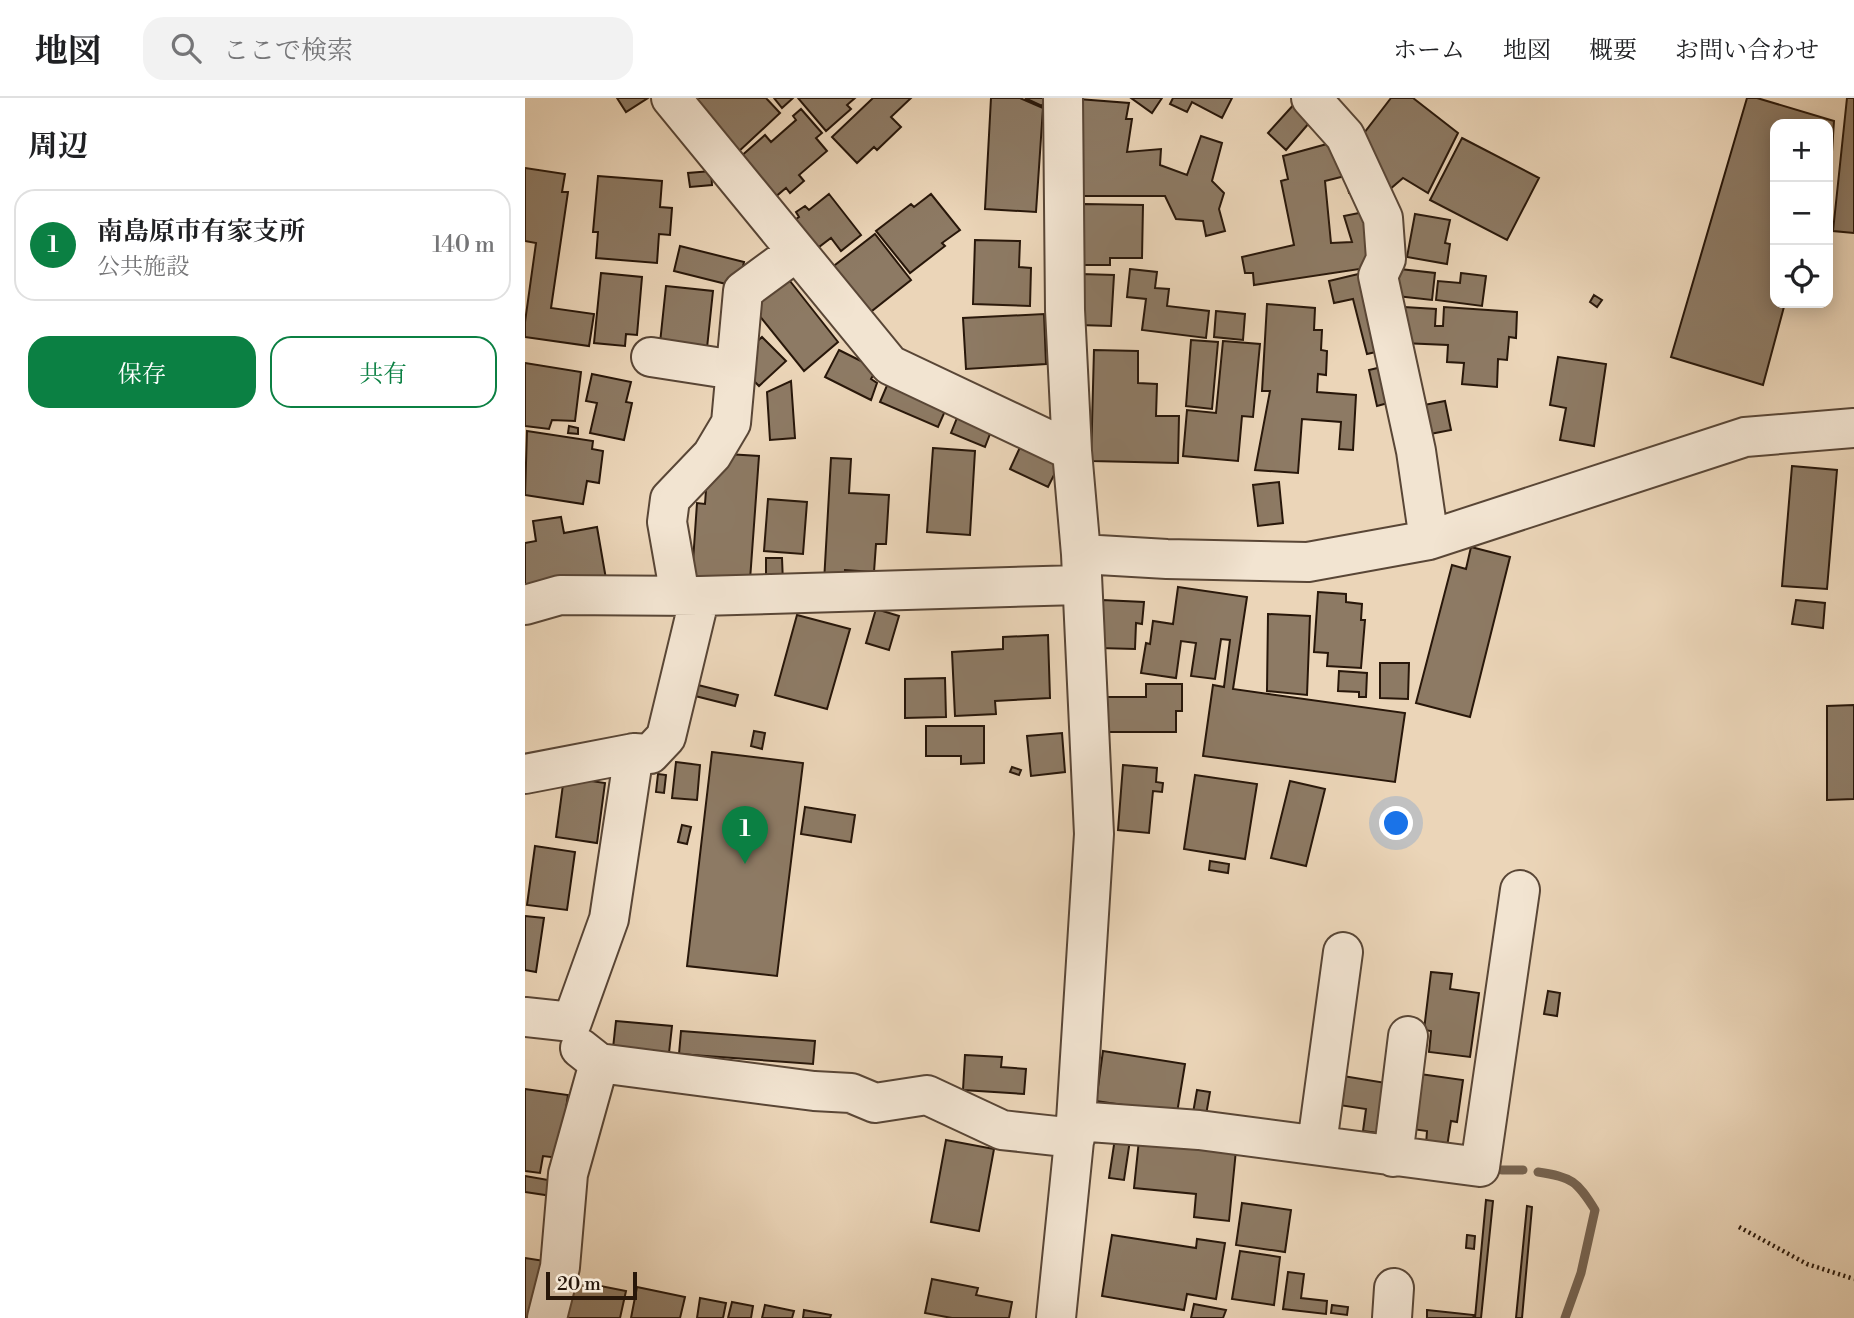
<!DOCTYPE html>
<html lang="ja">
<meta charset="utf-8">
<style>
:root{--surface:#fff;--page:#f2f2f2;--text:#202124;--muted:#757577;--line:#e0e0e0;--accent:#0b8043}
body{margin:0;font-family:"Libre Bodoni","Noto Serif JP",serif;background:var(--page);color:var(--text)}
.controls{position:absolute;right:21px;top:21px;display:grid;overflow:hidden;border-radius:14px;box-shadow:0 4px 18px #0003}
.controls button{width:63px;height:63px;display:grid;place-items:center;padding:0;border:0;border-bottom:2px solid var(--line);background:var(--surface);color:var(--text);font:35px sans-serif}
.scale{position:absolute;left:21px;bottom:18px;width:91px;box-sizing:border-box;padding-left:7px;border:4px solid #28170a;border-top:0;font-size:19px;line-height:24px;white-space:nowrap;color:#28170a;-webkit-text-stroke:5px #f2e4d1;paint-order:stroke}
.you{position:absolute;left:872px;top:726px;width:24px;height:24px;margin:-18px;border:5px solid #fff;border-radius:50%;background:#1a73e8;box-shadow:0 0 0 10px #1a73e833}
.badge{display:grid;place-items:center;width:46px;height:46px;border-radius:50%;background:var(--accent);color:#fff;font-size:23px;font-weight:700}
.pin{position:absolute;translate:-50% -58px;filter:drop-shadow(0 2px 4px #0008)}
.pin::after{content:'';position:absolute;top:37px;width:24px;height:21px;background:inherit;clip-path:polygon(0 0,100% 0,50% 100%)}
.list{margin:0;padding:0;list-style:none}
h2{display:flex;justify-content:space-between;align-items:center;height:91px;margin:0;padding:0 28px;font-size:30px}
h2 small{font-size:23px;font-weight:400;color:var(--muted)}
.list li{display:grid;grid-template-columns:46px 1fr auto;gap:21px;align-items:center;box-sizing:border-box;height:112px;margin:0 14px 14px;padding:0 14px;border:2px solid var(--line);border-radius:21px}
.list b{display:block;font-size:26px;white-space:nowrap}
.list p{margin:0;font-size:23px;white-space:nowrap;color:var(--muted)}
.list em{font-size:23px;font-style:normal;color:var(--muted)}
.actions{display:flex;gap:14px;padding:21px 28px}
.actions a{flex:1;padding:16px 0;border:2px solid var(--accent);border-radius:21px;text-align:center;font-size:24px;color:var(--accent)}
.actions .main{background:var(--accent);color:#fff}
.icon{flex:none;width:38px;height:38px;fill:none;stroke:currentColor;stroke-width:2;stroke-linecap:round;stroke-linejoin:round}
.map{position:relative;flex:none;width:1329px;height:1220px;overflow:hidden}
header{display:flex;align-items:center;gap:42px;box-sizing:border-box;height:98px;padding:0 35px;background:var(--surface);border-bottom:2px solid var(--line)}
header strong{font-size:33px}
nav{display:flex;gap:38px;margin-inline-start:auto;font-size:24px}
.search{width:490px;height:63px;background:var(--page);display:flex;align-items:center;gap:18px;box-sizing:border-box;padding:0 24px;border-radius:21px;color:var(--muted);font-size:26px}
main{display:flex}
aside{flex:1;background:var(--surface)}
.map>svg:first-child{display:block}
</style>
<header>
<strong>地図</strong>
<div class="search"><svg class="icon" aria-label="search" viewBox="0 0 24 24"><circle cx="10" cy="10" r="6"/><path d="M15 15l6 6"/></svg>ここで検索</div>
<nav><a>ホーム</a><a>地図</a><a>概要</a><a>お問い合わせ</a></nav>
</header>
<main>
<aside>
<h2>周辺<small></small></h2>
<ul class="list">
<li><span class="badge">1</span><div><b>南島原市有家支所</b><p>公共施設</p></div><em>140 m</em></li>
</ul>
<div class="actions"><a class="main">保存</a><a>共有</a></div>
</aside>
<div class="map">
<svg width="1329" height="1220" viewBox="0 0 1329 1220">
<rect width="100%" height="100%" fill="#ebd5b8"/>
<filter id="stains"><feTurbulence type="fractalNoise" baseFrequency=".00286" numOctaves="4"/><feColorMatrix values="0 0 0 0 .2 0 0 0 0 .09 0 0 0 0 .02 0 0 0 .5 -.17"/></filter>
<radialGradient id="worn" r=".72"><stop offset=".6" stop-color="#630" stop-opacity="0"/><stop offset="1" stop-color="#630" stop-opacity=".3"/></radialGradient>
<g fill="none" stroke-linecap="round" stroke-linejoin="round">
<path stroke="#75624f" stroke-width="9" d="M977,1072H998
M1013,1074C1047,1079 1052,1083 1070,1112L1056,1175L1040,1220"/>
</g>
<path fill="#8d7a64" stroke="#28170a" stroke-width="2" d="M92,0H123L101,14Z
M170,0H241L255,15L211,56Z
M249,0H268L257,10Z
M273,0H330L322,7L326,11L301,33Z
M348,0H386L366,19L376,29L352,52L349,49L332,65L307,39Z
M466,0H495L518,10L511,114L460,111Z
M500,0H521L517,8Z
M606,0H637L627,15Z
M648,0H707L697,20L667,4L662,14L645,6Z
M866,0H888L933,35L903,95L878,80L857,98L833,43Z
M1222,0H1232L1309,23L1303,115V26H1250V205H1260L1238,287L1146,259Z
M1322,0H1329V135L1308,133Z
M553,1L604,5L601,21H607L602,54L636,51L635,67L662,77L676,38L697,45L687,83L699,95L694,111L700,133L681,138L678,123L651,121L640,98H548Z
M772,3L790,18L761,52L743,35Z
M276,11L297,35L291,40L302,53L274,77L279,83L265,95L261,90L249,100L214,60L240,37L246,44L271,22L268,18Z
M937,40L1014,80L982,142L905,102Z
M813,43L838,93L824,95L820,78L800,83L806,145L827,144L819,118L844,113L848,169L729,187L728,175H720L717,159L769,147L756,83L763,81L758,58Z
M0,70L40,76L37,94H43L26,210L69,216L64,248L0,239V224L11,145L0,143Z
M186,73L187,87L165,89L163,75Z
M73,78L137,83L135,109L147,110L145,137L134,136L132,165L71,160L73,134H68Z
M304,96L336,137L316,153L306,140L286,155L264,126L274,119L271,114L280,108L284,112Z
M406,96L435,132L417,145L420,148L385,175L351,133L386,106L389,109Z
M559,106L618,107L617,160H585V167H557Z
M890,116L925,122L920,145L925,146L922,166L882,159Z
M350,136L386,182L338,220L301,174Z
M450,142L495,143L494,169L506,170L505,208L448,206Z
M155,148L219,164L213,189L149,173Z
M866,170L910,175L907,202L863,197Z
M605,171L632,174L630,190L644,191L642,208L684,213L681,240L617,232L621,201L602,199Z
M846,173L864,251L842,256L828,201L809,205L804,183Z
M76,175L117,179L112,237L101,236L100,248L69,245Z
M936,175L961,178L957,208L911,202L913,183L935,185Z
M556,176L589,177L586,228L554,227Z
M261,178L313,244L279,273L225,206Z
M141,188L188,193L182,250L135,245Z
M1069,197L1077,202L1072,209L1065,204Z
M742,206L790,210L789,232H797L796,252L802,253L801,277L793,276L792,294L831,297L828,352L814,351L816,324L777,321L773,375L730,372L745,293H737Z
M879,209L911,211L910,228H918L919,209L992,214L991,240L984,239L982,262L973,261L972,289L937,286L939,265L922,264L923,247L877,245Z
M691,213L720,216L718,242L689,239Z
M519,216L521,266L441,271L438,220Z
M237,239L261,263L234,288L218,272L225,250Z
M666,242L693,244L687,311L661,308Z
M698,243L735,246L728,319L717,318L713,363L658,358L662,312L691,315Z
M314,252L352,271L346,281L352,285L346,302L300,279Z
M569,252L613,253V285L632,286L631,318H654L653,365L566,363Z
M1033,259L1081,266L1069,348L1035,342L1041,310L1025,307Z
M0,265L56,274L50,323L27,322L24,331L0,328Z
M865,267L874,302L852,308L844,272Z
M67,276L106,284L101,304L107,305L99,342L65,335L72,305L61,303Z
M366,278L424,304L413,329L355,304Z
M266,283L270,340L245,342L242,294Z
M920,303L926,332L905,336L899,307Z
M434,315L468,328L460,349L426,335Z
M44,328L53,330V336L43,335Z
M2,333L68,343L67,351L78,353L74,385L62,383L58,406L0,397Z
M497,345L536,363L523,389L485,371Z
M408,350L450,353L445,437L402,434Z
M202,356L234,358L225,482L167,478L172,405L180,406L182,378Z
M306,360L326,361L324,395L364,397L361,446H351L349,474L320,472L319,485L299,484Z
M1267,368L1312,372L1302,491L1257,488Z
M754,384L758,425L733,428L728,387Z
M243,401L282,404L278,456L239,453Z
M36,419L39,435L72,429L81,481L0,494V445L11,443L8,423Z
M946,449L985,459L945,619L891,605L927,467L941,471Z
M241,460H257L258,485H241Z
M653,489L722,499L708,591L880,615L870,684L678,658L688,587L699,589L705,542L696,541L690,581L666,578L671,545L656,543L651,580L616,575L621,545L625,546L628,523L648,526Z
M793,494L821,496V504L837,506L836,522H840L836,570L802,568L803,555L789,554Z
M577,502L619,504L617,526L611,525L610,551L574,550Z
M1271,502L1300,505L1298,530L1267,526Z
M351,511L374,518L364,552L341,545Z
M743,516L785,518L782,597L742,593Z
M272,517L325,531L302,611L250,597Z
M523,537L525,600L470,603L471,616L430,618L427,554L478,551V539Z
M855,565H884L883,601L855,600Z
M814,573L842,575L841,599H834V594L813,593Z
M420,580L421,619L380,620V581Z
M169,586L213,597L210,608L166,597Z
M621,586H657V613H651V634H579V599H621Z
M1329,607V701L1302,702V608Z
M401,628H459V665L436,666V658H401Z
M229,633L240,635L237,651L226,648Z
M537,635L540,674L506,678L502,638Z
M187,654L278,665L252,878L162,868Z
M151,664L175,667L172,702L147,700Z
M598,667L632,670L631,684L638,685L637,694L628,693L624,735L593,732Z
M487,669L496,672L494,677L485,674Z
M133,676L141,677L139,695L131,694Z
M670,677L732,686L720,761L659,751Z
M39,679L80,685L72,745L31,739Z
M765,683L800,691L781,768L746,760Z
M280,709L330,717L326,744L276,736Z
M157,727L166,729L162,746L153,744Z
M10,748L50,754L42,812L2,807Z
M685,763L704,766L703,775L684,772Z
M0,818L19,820L11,874L0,872Z
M906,874L927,876L925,891L954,895L945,959L904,954L906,933L899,932Z
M1023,893L1035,895L1032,918L1019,916Z
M91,923L147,928L144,955L88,950Z
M156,933L290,943L288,966L154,956Z
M578,953L660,966L652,1015L571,1003Z
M440,957L477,959L476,969L501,971L499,996L438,992Z
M895,976L938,982L932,1024L926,1023L922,1049L901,1047L902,1033L887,1031Z
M818,978L861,985L853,1035L838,1033L841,1011L814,1007Z
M0,991L43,997L34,1060L18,1058L15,1075L0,1073Z
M672,992L685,994L681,1017L668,1015Z
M590,1040L605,1042L599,1082L584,1080Z
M421,1042L469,1051L454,1133L406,1124Z
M614,1042L711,1052L704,1123L669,1119L671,1096L609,1090Z
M0,1078L29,1083L27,1098L0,1094Z
M961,1102L968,1103L956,1220H950Z
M717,1105L766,1112L760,1154L711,1147Z
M1002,1108L1007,1109L997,1220H991Z
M587,1137L671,1150L672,1141L700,1145L691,1201L662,1196L659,1212L577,1198Z
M942,1137L950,1138L949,1151L941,1150Z
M715,1153L755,1159L749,1207L707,1201Z
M0,1160L26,1164L9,1220H0Z
M763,1174L779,1176L776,1200L802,1203L801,1216L758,1211Z
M40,1181L101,1193L95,1220H33Z
M407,1181L453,1190L451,1197L487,1204L484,1220H427L400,1215Z
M112,1189L160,1199L155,1220H106Z
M175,1200L201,1205L198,1220H172Z
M207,1204L228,1208L226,1220H203Z
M669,1206L701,1212L698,1220H666Z
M240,1207L269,1213L267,1220H237Z
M807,1207L823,1209L822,1217L806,1215Z
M279,1212L306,1217L305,1220H278Z
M902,1212L949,1217L948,1220H902Z"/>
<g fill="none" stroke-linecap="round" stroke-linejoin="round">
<g stroke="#594636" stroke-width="42">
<path id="minor" d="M146,0L365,267L547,353
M786,0L820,38L858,120L861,161L853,178L891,353L904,442
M126,259L210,272
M556,456L642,461L783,464L904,442L1220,339L1329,330
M155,498L142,424L145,401L187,357L206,325L218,193L271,154
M0,507L35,497L175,498L555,487
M0,676L109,655L125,656L141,639L175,498
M0,919L47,924L84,821L109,655
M74,965L289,993L326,995L350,1005L402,997L477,1032L550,1040
M551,1023L674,1032L955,1069L995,792
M792,1046L818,854
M868,1059L883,938
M22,1220L35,1169L43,1076L74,965L55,950
M531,1220L551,1023L569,736L556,456L547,353L540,212L538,0
M867,1220L869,1190"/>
</g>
<path stroke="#28170a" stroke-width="4.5" stroke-dasharray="2 3.5" stroke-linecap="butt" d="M1214,1129L1282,1166L1329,1181"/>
<use href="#minor" stroke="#f2e4d1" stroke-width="38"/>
</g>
<rect width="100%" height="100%" filter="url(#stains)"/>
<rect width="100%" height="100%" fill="url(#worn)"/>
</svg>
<div class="controls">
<button>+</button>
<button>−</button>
<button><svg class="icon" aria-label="locate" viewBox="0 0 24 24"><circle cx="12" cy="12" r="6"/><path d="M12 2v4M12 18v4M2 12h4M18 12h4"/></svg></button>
</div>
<div class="scale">20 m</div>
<div class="you"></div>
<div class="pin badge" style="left:220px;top:766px">1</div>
</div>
</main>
